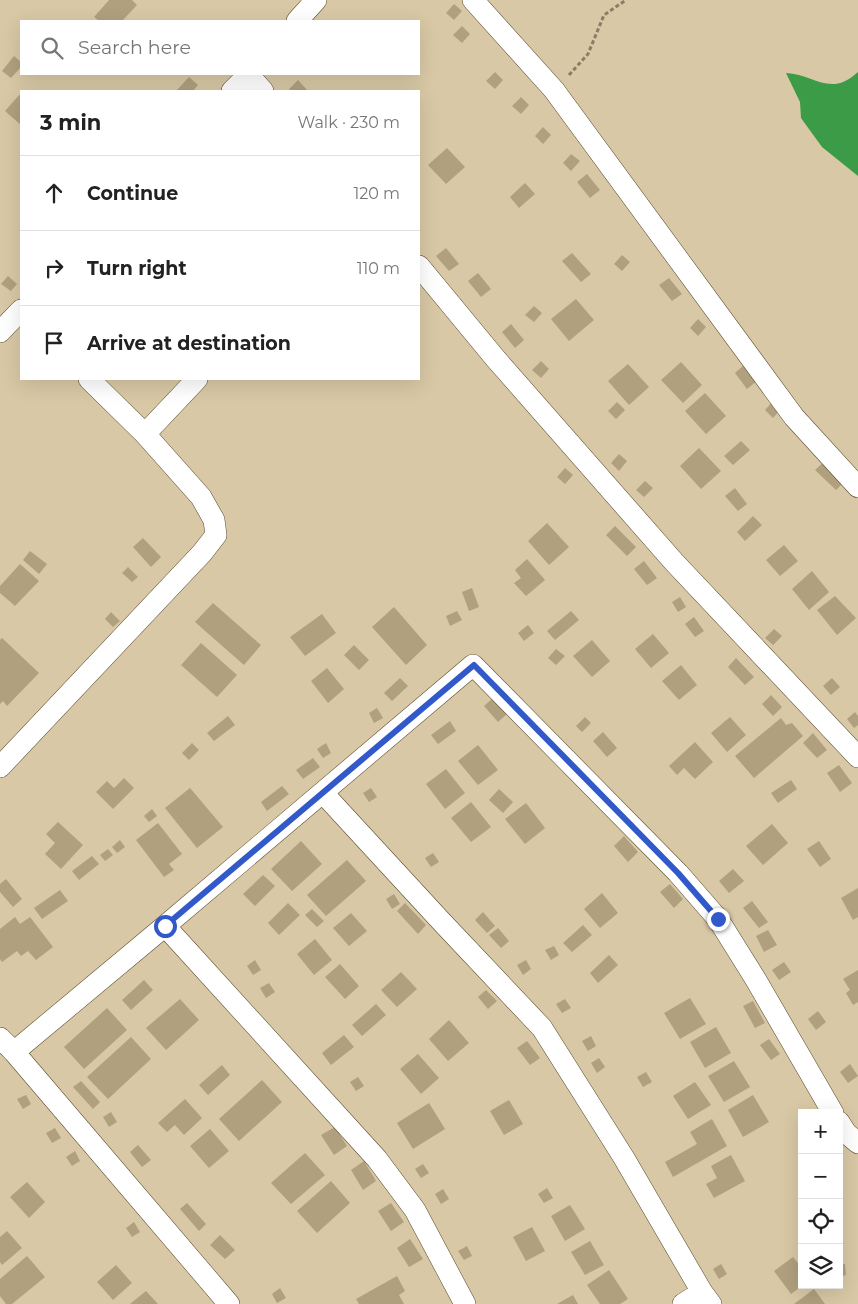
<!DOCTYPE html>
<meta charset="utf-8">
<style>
:root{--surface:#fff;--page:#f6f6f6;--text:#222;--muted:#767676;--line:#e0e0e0}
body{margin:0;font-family:Montserrat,sans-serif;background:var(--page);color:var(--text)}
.controls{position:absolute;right:15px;bottom:15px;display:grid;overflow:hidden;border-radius:0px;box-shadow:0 5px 20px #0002}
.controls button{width:45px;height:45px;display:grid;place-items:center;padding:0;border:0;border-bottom:1px solid var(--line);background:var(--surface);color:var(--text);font:25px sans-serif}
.stop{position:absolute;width:15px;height:15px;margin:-11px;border:4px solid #3259c9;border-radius:50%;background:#fff}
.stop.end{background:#3259c9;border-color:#fff;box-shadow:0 1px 5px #0008}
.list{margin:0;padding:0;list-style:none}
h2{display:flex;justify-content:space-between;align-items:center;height:65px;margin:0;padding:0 20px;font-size:21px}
h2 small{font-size:16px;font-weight:400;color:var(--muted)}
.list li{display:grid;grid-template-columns:32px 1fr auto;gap:15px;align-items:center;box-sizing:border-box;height:75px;padding:0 20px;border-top:1px solid var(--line)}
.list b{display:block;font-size:19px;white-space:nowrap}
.list em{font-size:16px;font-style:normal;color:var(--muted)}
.icon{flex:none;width:28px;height:28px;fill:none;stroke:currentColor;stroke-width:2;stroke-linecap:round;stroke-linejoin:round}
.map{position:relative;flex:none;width:858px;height:1304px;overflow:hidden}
.search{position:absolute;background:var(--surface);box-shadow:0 5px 20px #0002;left:20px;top:20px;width:400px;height:55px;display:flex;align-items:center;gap:12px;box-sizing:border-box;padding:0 18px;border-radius:0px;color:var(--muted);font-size:19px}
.panel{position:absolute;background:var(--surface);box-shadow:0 5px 20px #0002;left:20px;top:90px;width:400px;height:290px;border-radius:0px}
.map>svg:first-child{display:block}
</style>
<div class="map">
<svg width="858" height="1304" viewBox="0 0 858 1304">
<rect width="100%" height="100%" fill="#d8c8a5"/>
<path fill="#3b9b47" d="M858,72V176L822,147L801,118L800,102L786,73C814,74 830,98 858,72Z"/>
<path fill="#b0a07e" d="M109,0H132L137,5L122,21H99L94,17Z
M454,4L462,11L454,20L446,13Z
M462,26L470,34L462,43L453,35Z
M14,56L21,62V67L11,78L2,71Z
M495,72L503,80L495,89L486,81Z
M189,77L198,85L193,91H176Z
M298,80L308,91H291L289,89Z
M21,93V125L5,111Z
M521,97L529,105L521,114L512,106Z
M543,127L551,135L543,144L535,136Z
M447,148L465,167L446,184L428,165Z
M571,154L580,161L571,171L563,163Z
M587,174L600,190L590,198L577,182Z
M525,183L535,194L519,208L510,197Z
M446,248L459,264L449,271L436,256Z
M572,253L591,274L581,282L562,261Z
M622,255L630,262L622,271L614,264Z
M478,273L491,289L481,297L468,281Z
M8,276L17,284L11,291L1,284Z
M669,278L682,294L672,301L659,285Z
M576,299L594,320L569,341L551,319Z
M534,306L542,313L534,322L525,315Z
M698,319L706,327L698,336L690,328Z
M511,324L524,340L515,348L502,332Z
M541,361L549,369L541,378L532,370Z
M681,362L702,385L683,403L661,380Z
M628,364L649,387L629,405L608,381Z
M744,365L757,381L747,389L735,373Z
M705,393L726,416L706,434L685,411Z
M773,401L781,409L773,418L765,410Z
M617,402L625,410L616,419L608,411Z
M741,441L750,450L733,465L724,456Z
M699,448L721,471L701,489L680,466Z
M619,454L627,461L619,471L611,463Z
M825,461L845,481L836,490L815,470Z
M565,468L573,475L565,484L557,477Z
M645,481L653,488L644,497L636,490Z
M735,488L747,504L738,511L725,496Z
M753,516L762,525L745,541L737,532Z
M547,523L569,547L549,565L528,541Z
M615,526L636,547L627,556L606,535Z
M143,538L161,557L151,567L133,547Z
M784,545L798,561L780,576L766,560Z
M30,551L47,564L39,574L23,560Z
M527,559L545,580L526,596L514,583L521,578L515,570Z
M644,561L657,578L647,585L634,569Z
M20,564L39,581L15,606L0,593V586Z
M128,567L138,577L132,582L122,573Z
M812,571L829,592L809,610L792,589Z
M472,588L479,607L469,611L462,592Z
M835,596L856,618L837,635L817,610Z
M680,597L686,607L678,612L672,602Z
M213,603L261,645L244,665L195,622Z
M394,607L427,645L406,665L372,627Z
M457,611L462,620L450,626L446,616Z
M571,611L579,620L555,640L547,631Z
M111,612L120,621L113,627L105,619Z
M322,614L336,633L305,656L290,637Z
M694,617L704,631L695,637L685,624Z
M528,625L534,633L524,641L518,633Z
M774,629L782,636L773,645L765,638Z
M653,634L669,653L651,668L635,649Z
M2,638L39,673L7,706L3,701L0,704V640Z
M592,640L610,661L592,677L573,656Z
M201,643L237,675L217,697L181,665Z
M354,645L369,660L359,670L344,655Z
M556,649L565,656L556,665L548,658Z
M736,658L754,677L745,685L728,667Z
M681,665L697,685L679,700L662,681Z
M327,668L344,689L328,703L311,681Z
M400,678L408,686L392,701L384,693Z
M832,678L840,687L831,695L823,686Z
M771,695L782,707L773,716L762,704Z
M494,697L508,713L498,722L484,706Z
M377,708L383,718L374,723L369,713Z
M855,712L858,716V725L854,728L847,719Z
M228,716L235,725L214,741L207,733Z
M585,717L591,723L582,732L576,726Z
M730,717L746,735L727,752L711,733Z
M781,718L786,725L792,723L803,736L754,778L735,756Z
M450,721L456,731L438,744L431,735Z
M603,732L617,748L607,757L593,741Z
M813,733L827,750L817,758L803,743Z
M695,742L713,762L695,779L684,768L677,775L669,766Z
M192,743L199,750L189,760L182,753Z
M326,743L331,753L323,758L317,749Z
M478,745L498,770L478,785L458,761Z
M313,758L320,767L303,779L296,770Z
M839,765L852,783L840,792L827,773Z
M446,769L465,793L445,809L426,784Z
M124,778L134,788L113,809L96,792L107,781L114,788Z
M791,780L797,789L778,803L771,793Z
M282,786L289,794L267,811L261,802Z
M190,788L223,827L197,848L165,808Z
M371,788L377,797L369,802L363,793Z
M499,789L513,802L503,813L489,800Z
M471,802L491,827L471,842L451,818Z
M526,803L545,828L525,844L505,819Z
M152,809L157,816L149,822L144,816Z
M58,822L83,845L61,869L45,854L55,843L46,834Z
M158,823L182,854L169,864L174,870L164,877L136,840Z
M772,824L788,843L763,865L746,846Z
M624,836L638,852L628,862L614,846Z
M120,840L125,847L117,853L112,847Z
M301,841L322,864L292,891L271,869Z
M819,841L831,859L820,867L807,849Z
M108,849L113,855L105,861L100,855Z
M433,853L439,862L431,867L425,858Z
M92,856L99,864L79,880L72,871Z
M347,860L366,881L326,916L307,895Z
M733,869L744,881L729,893L719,881Z
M263,875L275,886L255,906L243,894Z
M6,879L22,899L13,907L0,892V884Z
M670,884L683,899L674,908L660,892Z
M858,888V917L853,920L841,898Z
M60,890L68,901L42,919L34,908Z
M602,893L618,913L600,928L584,909Z
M394,894L400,904L392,909L386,899Z
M752,901L768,922L759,928L743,908Z
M288,903L300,915L279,935L268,923Z
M405,903L426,925L418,934L397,911Z
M312,909L324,921L317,927L305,915Z
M483,912L495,926L487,933L475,920Z
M351,913L367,931L349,946L333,928Z
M15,917L20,924L30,917L53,947L36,960L28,951L21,956L17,951L2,962L0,959V929Z
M583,925L592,935L572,952L563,943Z
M498,928L509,941L501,948L489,935Z
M768,930L777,945L764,952L756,936Z
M315,939L332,960L314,975L297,954Z
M554,946L559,955L551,960L545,950Z
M609,955L618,965L598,983L590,973Z
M255,960L261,970L253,975L247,966Z
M526,960L531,969L523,975L517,965Z
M784,962L791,972L779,980L772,970Z
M340,964L359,986L345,999L325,977Z
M858,970V1002L853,1005L846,993L850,990L843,979Z
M401,972L417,989L397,1007L381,990Z
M144,980L153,990L131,1010L122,1000Z
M269,983L275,992L266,998L260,988Z
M486,990L497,1001L488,1009L478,997Z
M690,998L706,1024L680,1039L664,1013Z
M180,999L199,1020L166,1050L146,1028Z
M565,999L571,1008L562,1013L556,1004Z
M753,1001L765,1023L755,1028L743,1006Z
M376,1004L386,1015L362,1036L352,1025Z
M107,1008L127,1030L84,1069L64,1047Z
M818,1011L826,1022L816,1030L808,1019Z
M449,1020L469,1043L448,1061L429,1039Z
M716,1027L731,1053L705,1068L690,1042Z
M344,1035L354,1047L331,1065L322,1053Z
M591,1036L596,1046L588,1051L582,1041Z
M131,1037L151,1059L108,1099L87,1077Z
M769,1039L780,1054L771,1060L760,1045Z
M527,1041L540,1058L530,1065L517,1048Z
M418,1054L439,1078L421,1094L400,1069Z
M599,1058L605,1067L597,1073L591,1063Z
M734,1061L750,1087L724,1102L708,1076Z
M850,1064L858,1076L848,1083L840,1072Z
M222,1065L230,1075L208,1095L199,1085Z
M646,1072L652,1082L643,1087L637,1077Z
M358,1077L364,1086L356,1091L350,1082Z
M262,1080L282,1102L239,1141L219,1119Z
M81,1081L100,1102L93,1109L73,1087Z
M695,1082L711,1105L688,1119L673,1096Z
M26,1095L31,1104L23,1109L17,1099Z
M753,1095L769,1122L743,1137L728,1110Z
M185,1099L202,1118L184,1135L175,1125L167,1132L158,1123Z
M509,1100L523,1124L504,1135L490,1111Z
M429,1103L445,1129L413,1149L397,1123Z
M111,1112L117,1122L109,1127L103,1117Z
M712,1119L727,1146L673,1177L665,1162L697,1144L690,1132Z
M335,1127L347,1146L334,1155L321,1135Z
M55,1128L61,1138L52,1143L46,1133Z
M210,1129L229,1151L209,1168L190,1146Z
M138,1145L151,1160L142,1167L130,1152Z
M75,1151L80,1161L72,1166L66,1157Z
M305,1153L325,1175L291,1204L271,1183Z
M731,1155L745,1181L714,1198L706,1184L717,1178L711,1166Z
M364,1161L376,1181L363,1190L351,1170Z
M423,1164L429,1173L421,1178L415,1169Z
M331,1181L350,1203L317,1233L297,1211Z
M27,1182L45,1202L29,1218L10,1197Z
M547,1188L553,1198L544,1203L538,1194Z
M443,1189L449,1199L441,1204L435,1194Z
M187,1203L206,1224L199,1231L180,1209Z
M391,1203L404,1222L391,1231L378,1211Z
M570,1205L585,1229L565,1241L551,1216Z
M134,1222L140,1232L132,1237L126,1228Z
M532,1227L545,1251L526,1261L513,1237Z
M7,1231L22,1248L2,1265L0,1262V1237Z
M220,1235L235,1250L225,1259L210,1245Z
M410,1239L423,1259L409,1267L397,1248Z
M590,1241L604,1265L585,1275L571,1252Z
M467,1246L472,1256L464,1260L458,1251Z
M27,1256L45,1277L12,1304H6L0,1296V1279Z
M793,1257L802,1268V1286L791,1294L774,1271Z
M721,1264L727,1274L719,1279L713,1269Z
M845,1264L846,1275L839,1277V1265Z
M116,1265L132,1283L113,1300L97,1282Z
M609,1270L628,1299L620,1304H600L587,1285Z
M397,1276L405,1291L399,1295L404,1304H359L356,1299Z
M280,1288L286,1298L277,1303L272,1294Z
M814,1289L825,1304H794Z
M146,1291L158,1304H130Z
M573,1295L578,1304H557Z"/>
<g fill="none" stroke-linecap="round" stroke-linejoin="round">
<g stroke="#57492a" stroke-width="22">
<path id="minor" d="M473,0L554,90L794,417L858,487
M297,21L316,0
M248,74L263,91
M232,91L249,74
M419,266L495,358L674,562L858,757
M0,332L21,310
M145,434L197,379
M0,767L202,553L216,535L214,520L201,497L145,434L89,379
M323,793L440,920L542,1028L624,1158L702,1292
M165,926L377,1159L415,1210L465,1304
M0,1038L14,1052L229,1304
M14,1052L165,926L473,665L678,873L718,919L756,980L833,1113
M839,1122L846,1133L858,1143
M683,1304L702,1292L711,1304"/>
</g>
<path stroke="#897e65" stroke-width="3" stroke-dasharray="4 2.5" stroke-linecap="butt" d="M569,75L588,54L604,15L626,0"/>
<use href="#minor" stroke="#fff" stroke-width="21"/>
</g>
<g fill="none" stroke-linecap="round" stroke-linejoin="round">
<path stroke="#3259c9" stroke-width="6" d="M165,926L474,665L678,873L718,919"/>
</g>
</svg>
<div class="controls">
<button>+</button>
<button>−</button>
<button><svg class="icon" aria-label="locate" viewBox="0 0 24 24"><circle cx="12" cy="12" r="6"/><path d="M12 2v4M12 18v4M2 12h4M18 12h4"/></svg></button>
<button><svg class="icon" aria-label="layers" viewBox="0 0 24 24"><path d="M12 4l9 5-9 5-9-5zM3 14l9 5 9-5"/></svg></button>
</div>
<div class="stop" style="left:165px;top:926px"></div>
<div class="stop end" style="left:718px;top:919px"></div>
<div class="search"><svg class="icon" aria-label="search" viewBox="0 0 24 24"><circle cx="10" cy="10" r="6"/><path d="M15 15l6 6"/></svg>Search here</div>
<section class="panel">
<h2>3 min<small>Walk · 230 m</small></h2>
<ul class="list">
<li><svg class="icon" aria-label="ahead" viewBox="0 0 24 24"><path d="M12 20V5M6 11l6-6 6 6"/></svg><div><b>Continue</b></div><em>120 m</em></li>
<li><svg class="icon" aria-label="right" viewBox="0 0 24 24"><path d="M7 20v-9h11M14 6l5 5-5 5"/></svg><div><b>Turn right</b></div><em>110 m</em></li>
<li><svg class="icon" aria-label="arrive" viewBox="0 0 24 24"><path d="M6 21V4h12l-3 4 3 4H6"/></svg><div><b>Arrive at destination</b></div></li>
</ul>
</section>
</div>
